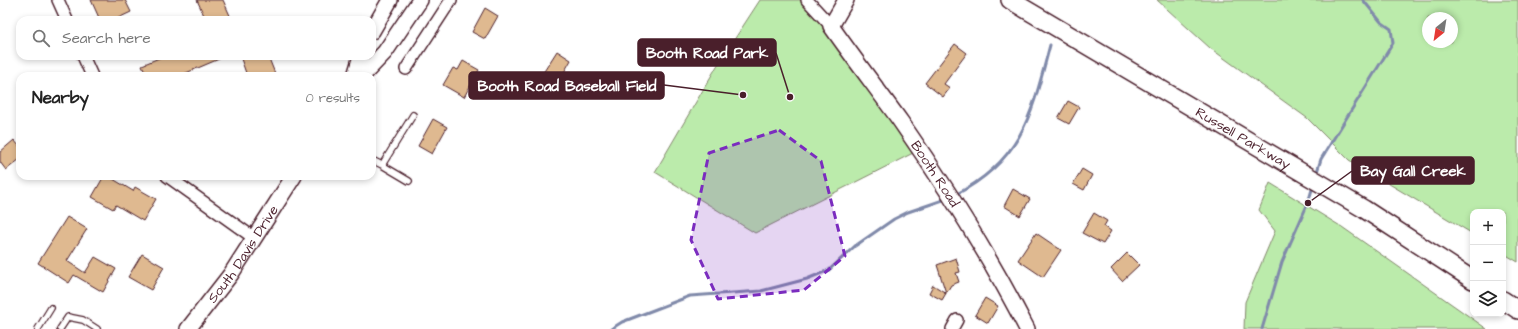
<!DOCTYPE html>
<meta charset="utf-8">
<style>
:root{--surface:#fff;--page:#f2f2f2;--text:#222;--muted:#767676;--line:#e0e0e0}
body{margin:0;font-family:"Architects Daughter",sans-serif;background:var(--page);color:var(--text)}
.controls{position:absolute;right:12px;bottom:12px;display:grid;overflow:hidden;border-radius:8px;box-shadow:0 2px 6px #0003}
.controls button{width:36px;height:36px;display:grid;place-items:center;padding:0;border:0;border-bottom:1px solid var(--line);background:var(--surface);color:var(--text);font:20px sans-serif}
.compass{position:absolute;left:1422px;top:12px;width:36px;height:36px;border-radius:50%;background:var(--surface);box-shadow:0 2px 6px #0003;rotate:210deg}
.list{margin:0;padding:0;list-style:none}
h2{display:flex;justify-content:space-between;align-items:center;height:52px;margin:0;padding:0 16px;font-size:17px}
h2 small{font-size:13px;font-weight:400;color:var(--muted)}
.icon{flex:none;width:22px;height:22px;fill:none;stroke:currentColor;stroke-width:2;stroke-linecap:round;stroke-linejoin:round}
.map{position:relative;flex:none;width:1518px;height:329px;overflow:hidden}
.search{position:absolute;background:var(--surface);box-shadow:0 2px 6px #0003;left:16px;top:16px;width:360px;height:44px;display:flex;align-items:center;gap:10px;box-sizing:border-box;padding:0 14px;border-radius:12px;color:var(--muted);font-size:15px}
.panel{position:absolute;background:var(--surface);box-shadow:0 2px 6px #0003;left:16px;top:72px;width:360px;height:108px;border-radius:12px}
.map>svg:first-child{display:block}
</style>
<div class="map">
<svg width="1518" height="329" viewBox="0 0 1518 329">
<rect width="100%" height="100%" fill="#fff"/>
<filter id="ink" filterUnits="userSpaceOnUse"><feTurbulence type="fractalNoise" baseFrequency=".025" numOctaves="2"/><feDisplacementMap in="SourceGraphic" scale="8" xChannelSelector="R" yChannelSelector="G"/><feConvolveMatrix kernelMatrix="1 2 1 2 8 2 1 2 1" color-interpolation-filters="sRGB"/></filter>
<g filter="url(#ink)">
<path fill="#bbebab" stroke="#82856b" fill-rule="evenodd" d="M760,0H807L919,150L755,233L655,172L717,66Z
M1157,0H1518V262L1503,253V212H1473V234L1349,160L1307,118L1210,48ZM1428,18H1452V42H1428Z
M1270,183L1342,227L1487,329H1244L1245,302L1275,231L1259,210Z"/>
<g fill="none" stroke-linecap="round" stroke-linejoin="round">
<path stroke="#808aaa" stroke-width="3" d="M1316,175L1321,159L1393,43L1391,29L1381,22L1363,0
M955,195C1023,160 1032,113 1050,45
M611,329L622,322L690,296L761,291L807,279L829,270L855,246L894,219L908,212L946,199
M1262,329L1282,262L1308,203L1313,186"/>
</g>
<path fill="#dfb990" stroke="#4a1f2b" d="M91,0H125L131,12L114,20H100Z
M197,0H223L232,20H206Z
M485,8L498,16L485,39L472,32Z
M955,44L967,53L944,84L950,88L943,97L925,83Z
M557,51L571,60L558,83L543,73Z
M164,56H226L179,76H147L142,65Z
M240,56H268L276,76H247Z
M463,61L479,70L464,97L443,85L453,68L458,70Z
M1068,101L1079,107L1069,124L1058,118Z
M433,119L447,127L432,154L418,146Z
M14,140L20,147V159L6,170L0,162V152Z
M1082,169L1092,175L1084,190L1073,184Z
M104,176H108L133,191L135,187L156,199L143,221L116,205L113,209L92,197Z
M1013,189L1030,199L1020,216L1004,206Z
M1094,213L1107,221L1104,226L1111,231L1103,244L1082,233Z
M67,217L87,229L67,261L85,273L95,257L116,269L103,292L74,275L69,283L38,263Z
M1036,233L1061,250L1043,277L1018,260Z
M1127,253L1139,265L1122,281L1111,269Z
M142,254L164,267L151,290L128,277Z
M956,258L960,272L956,273L959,282L951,285L942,300L929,293L933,285L946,293L937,265Z
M985,298L998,306L988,323L975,315Z"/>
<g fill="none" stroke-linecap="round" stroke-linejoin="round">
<g stroke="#4a1f2b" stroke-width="8">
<path id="lane" d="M372,160L382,165L413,115
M382,165L409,181
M38,329L51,308
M60,329L68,317L83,320L97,329"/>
</g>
<g stroke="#4a1f2b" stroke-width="14">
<path id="street" d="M58,0L67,20
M807,0L831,26
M83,56L92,76
M406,69L451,0
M167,176L254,238
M952,329L957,320"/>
</g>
<g stroke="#4a1f2b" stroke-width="18">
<g id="secondary">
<path id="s1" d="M846,0L831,26C854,59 878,90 901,122C947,188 990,257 1027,329"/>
<path d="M372,31L390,0"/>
<path d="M355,76L361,56"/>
<path d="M362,76L385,52L420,0"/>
<path id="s2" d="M188,329L231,274L294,176"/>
</g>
</g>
<g stroke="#4a1f2b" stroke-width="20">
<g id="primary">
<path id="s3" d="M1010,0L1364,209L1473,280"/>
<path d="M1503,300L1518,310"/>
</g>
</g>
<use href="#lane" stroke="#fff" stroke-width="5.5"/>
<use href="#street" stroke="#fff" stroke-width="11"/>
<use href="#secondary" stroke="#fff" stroke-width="15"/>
<use href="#primary" stroke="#fff" stroke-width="17"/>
</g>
</g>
<path fill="#7b2cbf" fill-opacity="0.2" stroke="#7b2cbf" stroke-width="3" stroke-dasharray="8 5" stroke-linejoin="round" d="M779,130L821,161L845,256L804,290L718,299L691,240L709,153Z"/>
<g text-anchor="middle" stroke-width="3" stroke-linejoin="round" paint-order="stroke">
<g font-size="14" fill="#4a1f2b" stroke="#fff">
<text dy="5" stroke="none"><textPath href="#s3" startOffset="271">Russell Parkway</textPath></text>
<text dy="5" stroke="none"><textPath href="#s1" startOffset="211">Booth Road</textPath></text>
<text dy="5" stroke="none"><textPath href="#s2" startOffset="93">South Davis Drive</textPath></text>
</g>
</g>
<path fill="none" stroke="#4a1f2b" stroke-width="1.5" d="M790 97L776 53M743 95L664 85M1308 203L1352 171"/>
<g fill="#4a1f2b" stroke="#fff" stroke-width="1.5">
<circle cx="790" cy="97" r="4"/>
<circle cx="743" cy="95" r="4"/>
<circle cx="1308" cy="203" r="4"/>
</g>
<g fill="#4a1f2b" stroke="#4a1f2b" stroke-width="1.5">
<rect x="638" y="39" width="138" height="27" rx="4"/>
<rect x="469" y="72" width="195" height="27" rx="4"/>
<rect x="1352" y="157" width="122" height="27" rx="4"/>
</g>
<g font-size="15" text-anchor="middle" font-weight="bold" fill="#fff">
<text x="707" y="58">Booth Road Park</text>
<text x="567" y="91">Booth Road Baseball Field</text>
<text x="1413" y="176">Bay Gall Creek</text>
</g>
</svg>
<div class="controls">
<button>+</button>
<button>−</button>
<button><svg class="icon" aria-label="layers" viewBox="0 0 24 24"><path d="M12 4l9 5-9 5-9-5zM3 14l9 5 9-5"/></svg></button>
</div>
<svg class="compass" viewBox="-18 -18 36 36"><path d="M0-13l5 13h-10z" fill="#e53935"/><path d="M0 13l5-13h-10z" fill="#767676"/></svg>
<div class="search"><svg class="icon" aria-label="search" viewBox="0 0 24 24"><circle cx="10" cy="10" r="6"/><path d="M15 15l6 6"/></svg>Search here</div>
<section class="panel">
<h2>Nearby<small>0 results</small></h2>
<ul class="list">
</ul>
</section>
</div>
